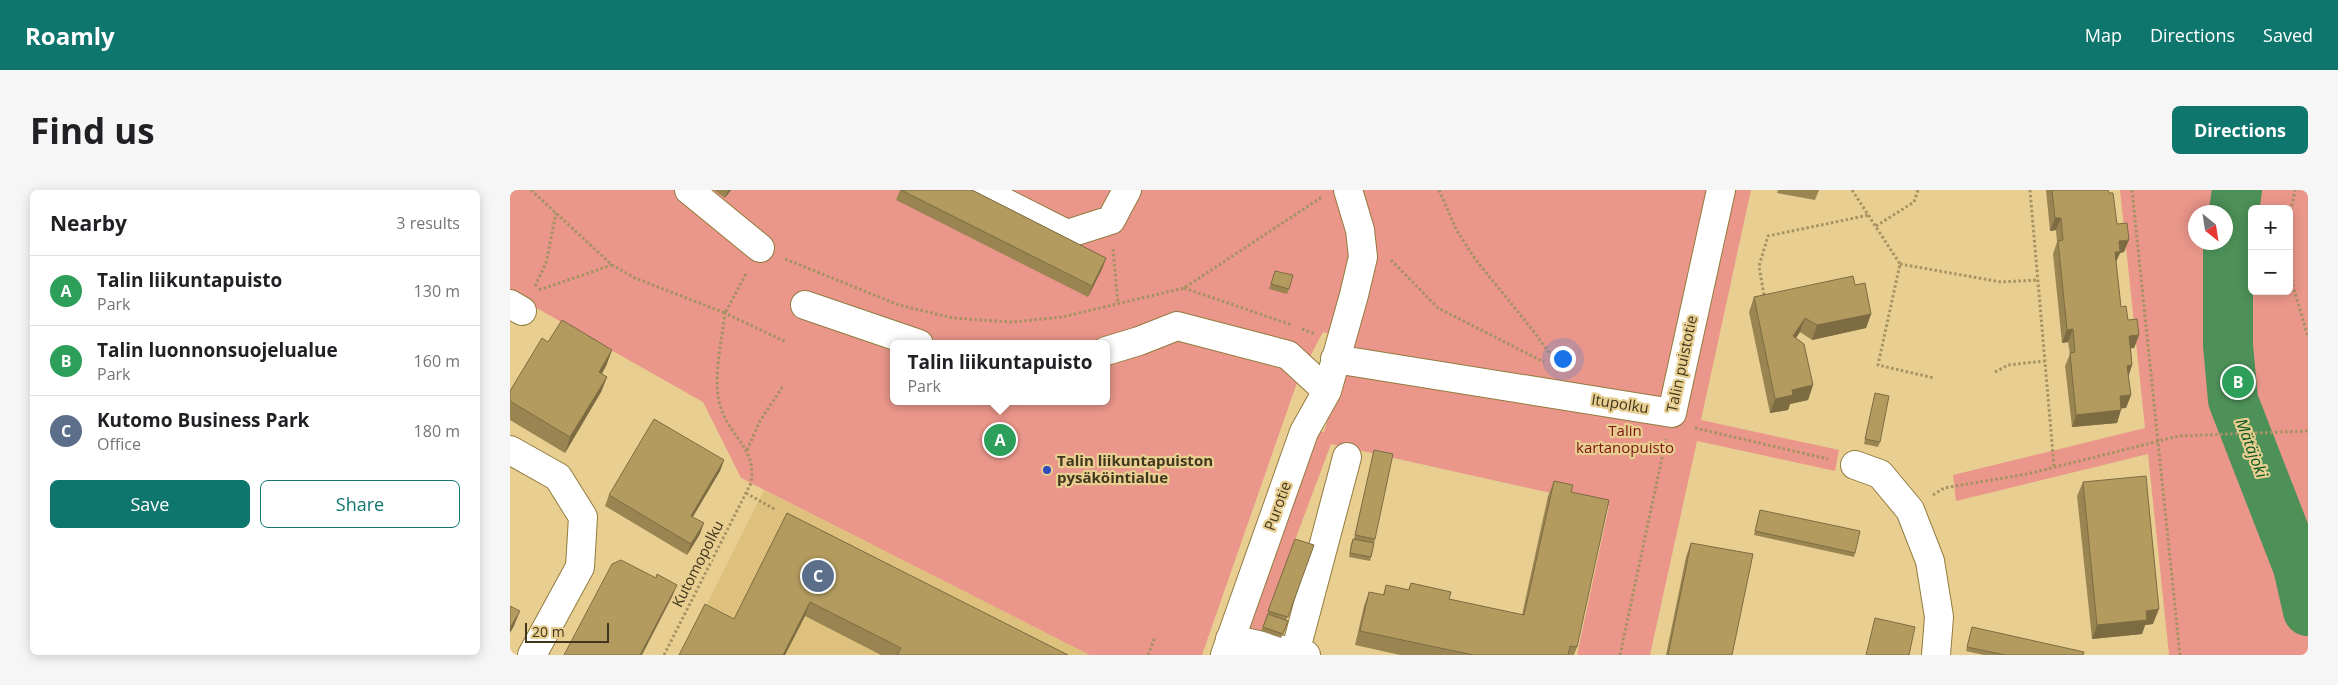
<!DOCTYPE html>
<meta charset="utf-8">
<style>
:root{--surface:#fff;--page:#f6f6f6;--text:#202124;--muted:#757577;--line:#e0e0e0;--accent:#0f766e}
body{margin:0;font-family:"Open Sans",sans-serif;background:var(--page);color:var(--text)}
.controls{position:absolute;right:15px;top:15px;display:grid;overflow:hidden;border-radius:8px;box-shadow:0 2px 12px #0003}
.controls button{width:45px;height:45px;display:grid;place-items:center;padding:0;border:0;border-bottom:1px solid var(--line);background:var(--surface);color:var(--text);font:25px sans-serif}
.compass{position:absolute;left:1678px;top:15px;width:45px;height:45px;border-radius:50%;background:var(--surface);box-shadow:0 2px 12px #0003;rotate:150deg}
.scale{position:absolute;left:15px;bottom:12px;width:84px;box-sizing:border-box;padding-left:5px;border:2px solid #41371e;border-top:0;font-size:14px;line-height:18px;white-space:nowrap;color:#41371e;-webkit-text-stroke:4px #e8cf91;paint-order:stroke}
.you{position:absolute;left:1052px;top:168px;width:18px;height:18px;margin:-12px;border:4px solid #fff;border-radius:50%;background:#1a73e8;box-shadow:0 0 0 8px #1a73e833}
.badge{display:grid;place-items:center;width:32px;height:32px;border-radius:50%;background:var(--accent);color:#fff;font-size:16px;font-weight:700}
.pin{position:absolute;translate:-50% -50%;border:2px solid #fff;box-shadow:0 1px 5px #0006}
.popup{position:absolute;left:380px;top:150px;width:220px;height:65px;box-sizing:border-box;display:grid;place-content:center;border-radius:8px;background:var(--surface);filter:drop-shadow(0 1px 4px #0005);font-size:16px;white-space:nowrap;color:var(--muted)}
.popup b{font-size:19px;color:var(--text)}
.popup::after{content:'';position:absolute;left:50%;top:100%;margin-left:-10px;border:10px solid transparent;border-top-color:var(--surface)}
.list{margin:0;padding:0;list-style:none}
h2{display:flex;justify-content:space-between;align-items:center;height:65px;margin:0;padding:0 20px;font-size:21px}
h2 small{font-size:16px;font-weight:400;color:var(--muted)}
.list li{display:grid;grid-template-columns:32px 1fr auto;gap:15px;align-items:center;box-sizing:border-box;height:70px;padding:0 20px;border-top:1px solid var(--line)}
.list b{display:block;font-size:19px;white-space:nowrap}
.list p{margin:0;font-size:16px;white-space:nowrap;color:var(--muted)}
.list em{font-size:16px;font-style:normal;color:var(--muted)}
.actions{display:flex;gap:10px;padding:15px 20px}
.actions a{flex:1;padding:11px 0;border:1px solid var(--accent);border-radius:8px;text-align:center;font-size:18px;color:var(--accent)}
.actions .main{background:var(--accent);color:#fff}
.map{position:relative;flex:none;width:1798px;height:465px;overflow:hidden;border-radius:8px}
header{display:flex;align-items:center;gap:30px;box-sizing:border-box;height:70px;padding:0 25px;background:var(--accent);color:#fff}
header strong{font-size:24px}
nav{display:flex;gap:28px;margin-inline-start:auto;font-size:18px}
.intro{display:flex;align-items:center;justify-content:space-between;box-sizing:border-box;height:120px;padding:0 30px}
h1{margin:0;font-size:35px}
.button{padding:12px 22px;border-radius:8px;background:var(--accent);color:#fff;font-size:18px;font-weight:700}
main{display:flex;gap:30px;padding:0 30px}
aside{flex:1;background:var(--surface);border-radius:8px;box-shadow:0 2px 12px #0003}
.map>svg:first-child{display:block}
</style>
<header>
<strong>Roamly</strong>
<nav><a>Map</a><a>Directions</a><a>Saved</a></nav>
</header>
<div class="intro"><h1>Find us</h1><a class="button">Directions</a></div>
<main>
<aside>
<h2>Nearby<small>3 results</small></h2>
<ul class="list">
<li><span class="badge" style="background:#2e9e5b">A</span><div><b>Talin liikuntapuisto</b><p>Park</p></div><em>130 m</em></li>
<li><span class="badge" style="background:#2e9e5b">B</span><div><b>Talin luonnonsuojelualue</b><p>Park</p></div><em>160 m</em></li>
<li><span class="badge" style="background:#5c6f8a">C</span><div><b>Kutomo Business Park</b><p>Office</p></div><em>180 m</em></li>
</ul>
<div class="actions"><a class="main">Save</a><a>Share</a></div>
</aside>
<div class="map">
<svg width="1798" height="465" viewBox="0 0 1798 465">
<rect width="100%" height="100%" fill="#e8cf91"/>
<path fill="#dec17c" d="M254,300L580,465H171Z"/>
<path fill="#ea968a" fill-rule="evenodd" d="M0,0H1241L1191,230L1329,260L1325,281L1187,251L1140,465H1067L1099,316L821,254L751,441L771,448L734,444L808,242H814L842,149L813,142L789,187L692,465H580L231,288L193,212L0,103ZM384,154H596V211H384Z
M1610,0H1798V465H1659L1638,264L1446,311L1443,285L1635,238ZM1742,19H1779V101H1742ZM1686,22H1716V52H1686Z"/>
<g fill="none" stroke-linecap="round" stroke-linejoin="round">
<path stroke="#4d9058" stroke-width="50" d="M1727,0L1718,62V155L1723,210L1788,377L1798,421"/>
<g stroke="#927b3f" stroke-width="30">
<path id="minor" d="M179,0L250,58
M470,0L557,44L601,30L617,0
M0,114L12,121
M295,115L409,154
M596,161L629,151L667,136L778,165L817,201
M825,169L1162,223L1211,0
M0,260L48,287L73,327L70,377L22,465
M1345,275L1370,284L1400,320L1420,371L1429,427L1426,465
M720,449L796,465
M785,463L837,267
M715,465L794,242L817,201L844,105L853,67L850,40L838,0"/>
</g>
<path stroke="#a59263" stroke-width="3" stroke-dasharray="2.5 2.5" stroke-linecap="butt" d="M21,0L102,75L125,88L215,123L237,82
M929,0L946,39L965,69L1021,138L1049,176
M1342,0L1390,74L1368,175L1424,188
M1520,0L1544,276
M1622,0L1670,465
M1779,31L1785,0
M1366,36L1404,12L1408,0
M603,59L608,114
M1779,65L1783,96L1798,147
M275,69L389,115L443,128L501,132L552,127L674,98L812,7
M881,70L928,118L1034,172
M1390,74L1491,92L1528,90
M25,96L36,73L46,23
M674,98L782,135
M29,100L102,75
M1254,105L1249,76L1258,46L1359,25
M792,139L805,144
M1485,182L1498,175L1535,171
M1185,238L1318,269
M237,260L250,231L273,196
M236,303L266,320
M1423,305L1434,298L1517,284L1669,246L1798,241
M154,465L241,293C247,260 222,248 212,221C201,195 212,150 215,123L276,152
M638,465L645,447
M1110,465L1156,249"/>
<use href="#minor" stroke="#fff" stroke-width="28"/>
</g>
<path fill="#9a8552" d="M204,0H221L215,8Z
M390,0H462L596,68L592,79L578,107L386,10Z
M1268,0H1309L1305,10L1267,3Z
M1536,0H1598L1614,62L1610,63L1606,72L1611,117L1618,130L1629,145L1624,158H1621L1622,175L1618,186L1621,205L1616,218H1611L1607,233L1562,237L1555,176L1560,164L1558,152L1552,153L1543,64L1547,52L1546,40L1540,41Z
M765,81L779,99L777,104L759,99Z
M1345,95L1361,124L1356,138L1302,150L1290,142L1286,148L1303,195L1298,210L1280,214L1278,220L1260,223L1239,122L1244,107Z
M38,152L102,160L96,176L92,184L97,187L91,202L55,263L0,230V201Z
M1365,203L1370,252L1368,257L1354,254Z
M864,260L865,349L860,371L839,367L841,353L843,349H844Z
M214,270L210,281L182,327L190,344L177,365L95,316L99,305Z
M1044,291L1061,302L1067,457L1064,465H890L845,455L854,416L859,402L873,405L876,395L898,400L901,393L939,409L1012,425L1038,306Z
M1573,292L1643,434L1635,435L1632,444L1582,449L1567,306Z
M1250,320L1345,363L1344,367L1244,345Z
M277,323L558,465H371L295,426L275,465H169L224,429Z
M785,349L804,355L776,431H778L771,448L751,441Z
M1181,353L1222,465H1156L1176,367Z
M1462,437L1573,465H1474L1456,461Z"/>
<path fill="#7d6c42" d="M218,0H221L215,8Z
M1545,28H1551L1546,40L1540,41Z
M1619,50L1614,62L1610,63L1605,74L1600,75L1609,51Z
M596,68L592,79L578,107L582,96Z
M1361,124L1356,138L1302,150L1307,135Z
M1295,128L1290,142L1277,161L1283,146Z
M1563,139L1558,152L1552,153L1557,140Z
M1629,145L1624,158L1615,159L1619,146Z
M102,160L96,176L83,197L89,182Z
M1622,175L1618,188L1617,176Z
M97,187L91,202L55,263L60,247Z
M1303,195L1298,210L1280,214L1278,220L1260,223L1265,209L1282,200Z
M1621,205L1616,218L1605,219L1610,206Z
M1611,220L1607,233L1562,237L1566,225Z
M214,270L210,281L177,337L181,326Z
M194,333L190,344L177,365L181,354Z
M167,395L162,407L132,465H130Z
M300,412L295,426L275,465H273Z
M1649,419L1643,434L1635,435L1632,444L1582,449L1587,435L1636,421Z
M10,421L4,436L0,443V438Z"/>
<path fill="#b39b5f" stroke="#7d6c42" d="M391,0H462L596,68L582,96Z
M1542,0H1598L1599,3H1603L1607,34L1617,33L1619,50L1609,51L1610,62H1605L1611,117L1616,116L1618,130L1627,129L1629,145L1619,146L1622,175L1617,176L1621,205L1610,206L1611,220L1566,225L1560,163L1565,162L1563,139L1557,140L1548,51L1553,50L1551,28H1545Z
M765,81L783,85L779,99L761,94Z
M1343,86L1345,95L1355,93L1361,124L1307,135L1295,128L1283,146L1294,154L1303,195L1282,200L1283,205L1265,209L1244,107Z
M52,130L102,160L89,182L97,187L60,247L0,211V201L32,148L38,152Z
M1365,203L1379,206L1370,252L1355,249Z
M144,229L214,270L181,326L194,333L181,354L99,305Z
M864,260L883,264L865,349L845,345Z
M1636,286L1649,419L1636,421L1637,430L1587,435L1573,292Z
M1044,291L1063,295L1061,302L1099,310L1067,457L1060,456L1058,465H963L850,441L859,402L874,405L876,395L899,400L901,393L941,402L939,409L1014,425Z
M1250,320L1350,341L1345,363L1245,341Z
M277,323L558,465H387L391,458L300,412L273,465H169L195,414L224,429Z
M785,349L804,355L778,427L758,421Z
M843,349L864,353L861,367L840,363Z
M1181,353L1243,364L1222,465H1158Z
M111,370L146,388L147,384L167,395L130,465H54L102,374Z
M0,416L10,421L0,438Z
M758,424L778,431L773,444L753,437Z
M1365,428L1405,437L1399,465H1356Z
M1462,437L1574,462L1573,465H1495L1457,457Z"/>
<circle fill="#304cbd" stroke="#e8cf91" stroke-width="2" cx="537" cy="280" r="5"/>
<g text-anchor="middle" stroke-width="4.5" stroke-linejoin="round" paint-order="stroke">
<g font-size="15" fill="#41371e" stroke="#e8cf91">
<text transform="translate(1172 174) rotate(-78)" y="5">Talin puistotie</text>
<text transform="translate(1110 214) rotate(9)" y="5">Itupolku</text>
<text transform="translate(768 316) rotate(-70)" y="5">Purotie</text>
<text transform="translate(188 374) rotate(-63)" y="5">Kutomopolku</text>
</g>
<g font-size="15" fill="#7b1511" stroke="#e8cf91">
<text x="1115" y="246">Talin<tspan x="1115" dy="17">kartanopuisto</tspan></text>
</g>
<g font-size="15" font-weight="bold" fill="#41371e" stroke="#e8cf91" text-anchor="start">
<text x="547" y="276">Talin liikuntapuiston<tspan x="547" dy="17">pysäköintialue</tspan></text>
</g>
<g font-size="16" font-style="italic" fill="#065520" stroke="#e8cf91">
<text transform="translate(1742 258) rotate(69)" y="6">Mätäjoki</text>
</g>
</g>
</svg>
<div class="controls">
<button>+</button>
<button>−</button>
</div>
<svg class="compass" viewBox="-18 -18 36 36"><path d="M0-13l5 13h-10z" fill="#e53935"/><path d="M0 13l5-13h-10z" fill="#757577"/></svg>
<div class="scale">20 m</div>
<div class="you"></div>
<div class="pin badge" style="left:490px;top:250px;background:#2e9e5b">A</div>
<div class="popup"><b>Talin liikuntapuisto</b>Park</div>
<div class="pin badge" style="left:1728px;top:192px;background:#2e9e5b">B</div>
<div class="pin badge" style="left:308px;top:386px;background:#5c6f8a">C</div>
</div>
</main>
